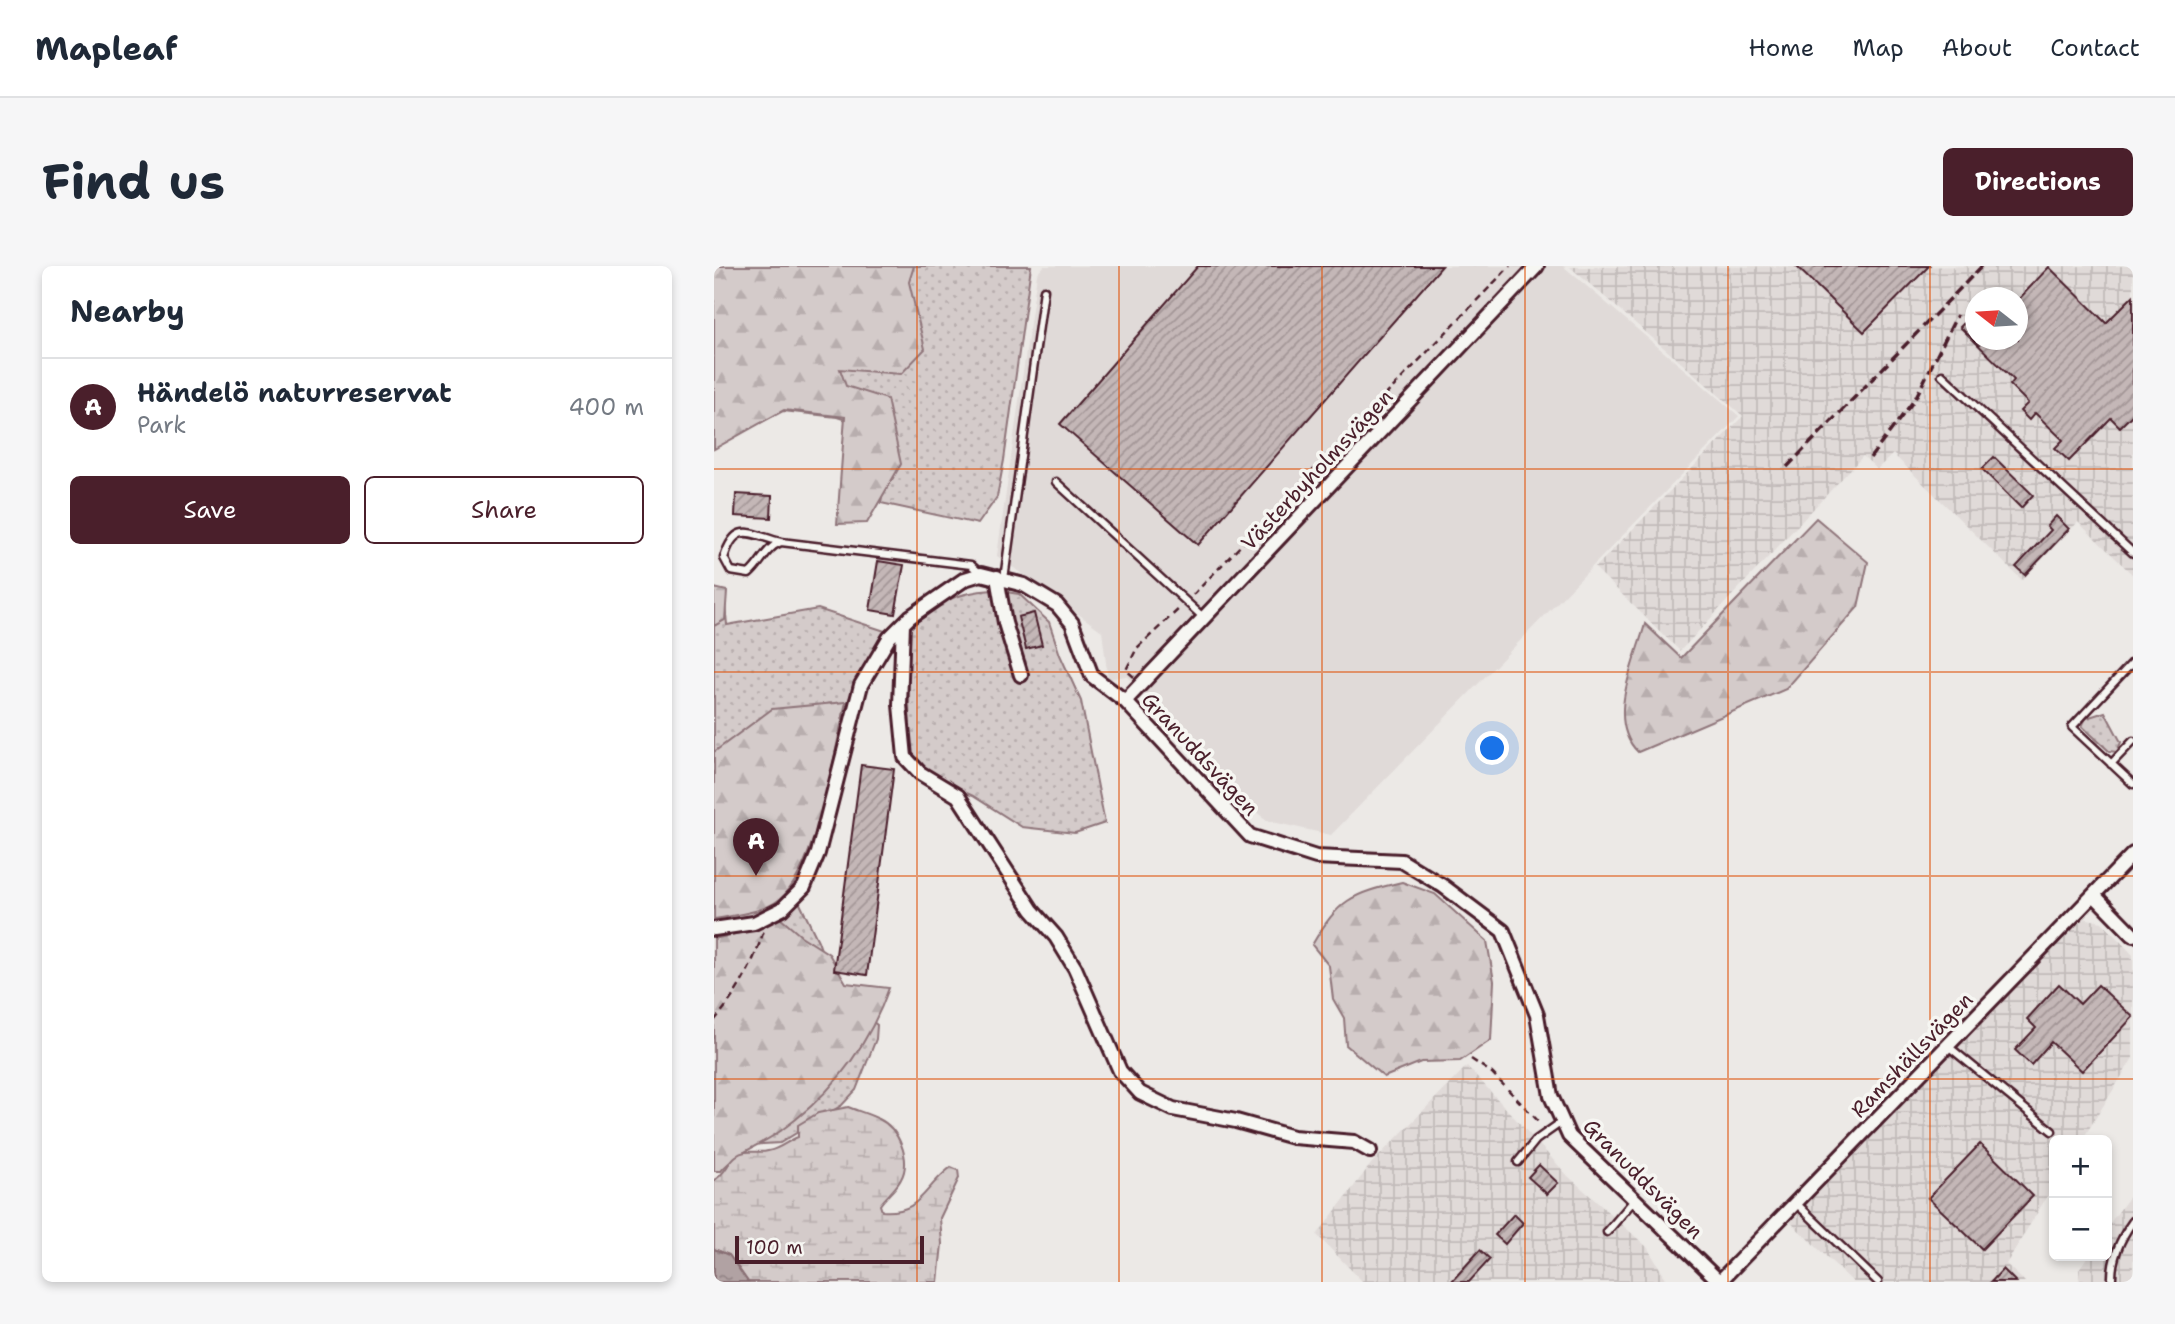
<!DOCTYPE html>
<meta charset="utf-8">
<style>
:root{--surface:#fff;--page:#f6f6f7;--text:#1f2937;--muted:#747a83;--line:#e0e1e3;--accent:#4a1f2b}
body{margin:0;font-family:"Shantell Sans",sans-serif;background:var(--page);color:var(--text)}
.controls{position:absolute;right:21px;bottom:21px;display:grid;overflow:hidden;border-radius:10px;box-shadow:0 4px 10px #0003}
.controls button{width:63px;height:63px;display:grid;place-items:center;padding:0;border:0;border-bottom:2px solid var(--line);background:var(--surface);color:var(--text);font:35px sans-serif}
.compass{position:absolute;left:1251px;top:21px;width:63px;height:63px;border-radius:50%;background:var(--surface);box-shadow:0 4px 10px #0003;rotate:287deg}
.scale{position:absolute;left:21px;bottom:18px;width:189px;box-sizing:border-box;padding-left:7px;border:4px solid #4a1f2b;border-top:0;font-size:19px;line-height:24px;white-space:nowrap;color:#4a1f2b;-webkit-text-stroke:5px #f6f6f2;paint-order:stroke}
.you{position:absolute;left:779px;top:483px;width:24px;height:24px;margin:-18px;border:5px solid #fff;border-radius:50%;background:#1a73e8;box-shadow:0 0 0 10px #1a73e833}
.badge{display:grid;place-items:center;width:46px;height:46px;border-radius:50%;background:var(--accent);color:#fff;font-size:23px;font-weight:700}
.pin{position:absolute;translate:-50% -58px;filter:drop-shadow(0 2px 4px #0008)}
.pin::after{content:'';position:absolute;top:37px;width:24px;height:21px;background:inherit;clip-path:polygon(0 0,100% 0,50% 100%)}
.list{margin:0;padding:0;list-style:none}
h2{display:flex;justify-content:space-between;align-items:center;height:91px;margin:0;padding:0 28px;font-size:30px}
h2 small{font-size:23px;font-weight:400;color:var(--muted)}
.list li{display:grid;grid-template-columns:46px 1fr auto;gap:21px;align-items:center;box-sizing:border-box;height:98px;padding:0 28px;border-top:2px solid var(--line)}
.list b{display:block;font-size:26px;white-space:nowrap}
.list p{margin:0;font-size:23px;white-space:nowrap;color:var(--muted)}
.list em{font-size:23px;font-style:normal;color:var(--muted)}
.actions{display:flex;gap:14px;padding:21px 28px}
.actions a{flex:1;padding:16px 0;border:2px solid var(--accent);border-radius:10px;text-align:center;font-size:24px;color:var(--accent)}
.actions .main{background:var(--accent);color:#fff}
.map{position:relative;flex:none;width:1419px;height:1016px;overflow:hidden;border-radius:10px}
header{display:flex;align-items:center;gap:42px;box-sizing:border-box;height:98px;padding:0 35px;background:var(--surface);border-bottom:2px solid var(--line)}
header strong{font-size:33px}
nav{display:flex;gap:38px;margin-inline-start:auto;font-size:24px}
.intro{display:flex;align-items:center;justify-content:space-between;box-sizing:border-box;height:168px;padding:0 42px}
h1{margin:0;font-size:49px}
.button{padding:18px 32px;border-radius:10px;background:var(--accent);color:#fff;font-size:24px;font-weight:700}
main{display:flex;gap:42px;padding:0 42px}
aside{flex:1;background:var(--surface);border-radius:10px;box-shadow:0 4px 10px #0003}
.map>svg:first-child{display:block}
</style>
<header>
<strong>Mapleaf</strong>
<nav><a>Home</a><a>Map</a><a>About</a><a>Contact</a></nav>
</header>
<div class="intro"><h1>Find us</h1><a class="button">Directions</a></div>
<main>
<aside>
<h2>Nearby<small></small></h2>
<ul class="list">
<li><span class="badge">A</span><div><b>Händelö naturreservat</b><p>Park</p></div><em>400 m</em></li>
</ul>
<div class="actions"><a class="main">Save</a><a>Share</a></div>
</aside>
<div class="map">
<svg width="1419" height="1016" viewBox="0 0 1419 1016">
<defs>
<pattern id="industrial-grid" width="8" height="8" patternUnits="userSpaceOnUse" patternTransform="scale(1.75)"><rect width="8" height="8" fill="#e0dad8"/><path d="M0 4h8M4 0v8" fill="none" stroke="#c2bbba"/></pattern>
<pattern id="grass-dots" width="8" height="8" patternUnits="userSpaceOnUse" patternTransform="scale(1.75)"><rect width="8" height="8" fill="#d4cbca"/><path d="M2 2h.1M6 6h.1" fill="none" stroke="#b8aeae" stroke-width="1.8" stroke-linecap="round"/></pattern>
<pattern id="forest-firs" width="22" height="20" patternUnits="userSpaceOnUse" patternTransform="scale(1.75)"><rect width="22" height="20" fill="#d4cbca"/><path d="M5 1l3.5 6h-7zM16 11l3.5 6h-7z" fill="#b8aeae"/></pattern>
<pattern id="wetland-marsh" width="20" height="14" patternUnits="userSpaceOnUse" patternTransform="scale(1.75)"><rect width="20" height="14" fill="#d4cbca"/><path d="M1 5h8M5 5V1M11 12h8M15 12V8" fill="none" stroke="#b8aeae"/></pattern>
<pattern id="water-ripples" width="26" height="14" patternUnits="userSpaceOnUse" patternTransform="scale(1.75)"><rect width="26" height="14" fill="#b1a2a3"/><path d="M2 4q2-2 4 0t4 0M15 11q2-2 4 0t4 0" fill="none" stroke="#928385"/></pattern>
<pattern id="building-hatch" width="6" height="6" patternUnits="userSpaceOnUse" patternTransform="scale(1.75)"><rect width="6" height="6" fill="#c4b7b7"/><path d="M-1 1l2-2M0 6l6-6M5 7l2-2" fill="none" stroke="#a19495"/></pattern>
</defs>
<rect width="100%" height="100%" fill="#ece9e6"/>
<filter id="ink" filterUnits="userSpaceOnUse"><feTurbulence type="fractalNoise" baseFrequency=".0143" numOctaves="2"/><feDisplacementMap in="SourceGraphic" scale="14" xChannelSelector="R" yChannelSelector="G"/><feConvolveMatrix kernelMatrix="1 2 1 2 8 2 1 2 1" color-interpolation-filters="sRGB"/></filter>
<g filter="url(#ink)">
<path fill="#e0dad8" d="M330,0H849L1025,150L617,569L554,555L520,529L455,449L412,410L394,413L388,365L283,290L323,8Z"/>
<path fill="url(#industrial-grid)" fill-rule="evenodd" d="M1419,0V309L1364,256L1308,314L1179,188L1163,203L1149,190L966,385L881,302L1029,150L856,1ZM1262,32H1304V74H1262Z
M1369,652L1388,656L1419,689V792L1368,874H1340V919L1292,998L1311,1016H1139L1073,953Z
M753,800L854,910L933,981L954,1016H649L603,969L657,898Z
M1419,926V1016H1366L1365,1003L1374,990H1393V961Z"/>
<path fill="url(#grass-dots)" stroke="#8f757a" stroke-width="2" d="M0,0H317L290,194L283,231L264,258L167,237L173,199L148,159L123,151L69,145L0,181Z
M0,323L10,325L13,359L104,343L174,366C130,416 121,482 105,545C98,573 94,597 78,621L104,675L122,727L163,759L162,773L142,824L128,839L66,877L0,881Z
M279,324L305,328L335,356L346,389L367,435L391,557L361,567L308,561L259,530L216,510L196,490L194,365C218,338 242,326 279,324Z
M1391,446L1407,476L1403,486L1395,485L1368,460L1372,452Z"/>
<path fill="url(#forest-firs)" stroke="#8f757a" stroke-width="2" d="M0,0H200L195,16L211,83L187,108L126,103L132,120L173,133L187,198L153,257L123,258L131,151L70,144L0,183Z
M1102,252L1154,296L1144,341L1072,423L924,486C891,454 921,396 931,358L967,392Z
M0,322L13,325L11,354L0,360Z
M132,436C121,483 103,603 66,633C49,647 21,649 0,653V486L58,443Z
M688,616L721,628L773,675L780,715L777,774L746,795L707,796L670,811L632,779L630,752L619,733L615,700L598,679C625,633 637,628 688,616Z
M66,652L87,670L115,688L132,717L175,722C154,781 116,830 65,866C45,880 22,887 7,905H0V673L38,664Z"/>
<path fill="url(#wetland-marsh)" stroke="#8f757a" stroke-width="2" d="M134,841C144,845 155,848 165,853C184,862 198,893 187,913C183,922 172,930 166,939L168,945C204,948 208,926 231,906L237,901L244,904L245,912L226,952L228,978L224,1016H34L15,989L0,983V914C11,909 13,897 22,890C32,882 43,888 54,885C66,883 73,875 84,871V859L104,847Z"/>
<path fill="url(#water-ripples)" stroke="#886e73" stroke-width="2" d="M0,983L15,989L34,1016H0Z"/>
<path fill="url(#building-hatch)" stroke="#4a1f2b" stroke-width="2" d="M484,0H728L484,279L346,158Z
M1082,0H1215L1150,66Z
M1335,1L1392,57L1419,30V148L1406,161L1397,152L1355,195L1341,182L1349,174L1321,147L1315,154L1306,145L1314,137L1296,119L1300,114L1246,61L1262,45V74H1304V34Z
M1280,191L1319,229L1307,242L1268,203Z
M22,228L58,230L57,252L21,250Z
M1342,250L1355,263L1311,309L1302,301L1337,264L1333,260Z
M164,295L190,299L181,348L156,344Z
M320,347L328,379L312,383L304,351Z
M147,499L180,503L153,709L120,704Z
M1345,718L1366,738L1384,719L1419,751L1368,805L1337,776L1317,799L1301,784L1322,762L1313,753Z
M1266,878L1319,930L1268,983L1214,932Z
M825,899L844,917L833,928L814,911Z
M800,948L809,957L791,978L781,969Z
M766,984L776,993L755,1016H737Z
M1289,1003L1302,1016H1277Z"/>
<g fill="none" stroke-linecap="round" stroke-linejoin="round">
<g stroke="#4a1f2b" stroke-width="11">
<path id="service" d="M1228,109L1419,287
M342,216L490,352
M67,276C51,282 48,297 35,308L17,305L10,292C22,253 37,269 67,276L257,299L267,308
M290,313L330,24
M1419,396L1358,461L1419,518
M1397,498L1419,475
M1234,780L1338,865
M804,896L822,874L849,855
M1082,937L1164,1016
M893,966L921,933
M1398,1016C1397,994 1406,973 1419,955"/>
</g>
<g stroke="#4a1f2b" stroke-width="18">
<path id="minor" d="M283,311L291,357L307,409
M189,358L186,439L191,491L206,507L244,530L318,644L342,671L361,702L406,805L426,827L459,843L522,855L579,871L640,876L656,885
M411,435L823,0
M1380,629L1419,669
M0,663L40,657L68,643L90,621L104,587L147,419L175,372L196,351L251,313L267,308L310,319L343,339L358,357L378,410L411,435L536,570L602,591L688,595L729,620L789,665L823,749L837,830L855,870L1005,1015
M1005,1016L1419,588"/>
</g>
<path stroke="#4a1f2b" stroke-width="2.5" stroke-dasharray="7 5" stroke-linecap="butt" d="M479,329L796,0
M420,411L412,404L423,382L467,341
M0,755C24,727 39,699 50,664
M757,793L778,807L827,858"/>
<use href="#service" stroke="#f6f6f2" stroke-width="6"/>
<use href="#minor" stroke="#f6f6f2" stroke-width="12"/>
<path stroke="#4a1f2b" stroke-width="3.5" stroke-dasharray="10 5" stroke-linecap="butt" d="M1156,192L1201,133L1243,49
M1073,201L1268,0"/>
</g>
</g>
<path fill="none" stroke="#e0560e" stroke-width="2" stroke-opacity="0.55" d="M203,0V1016M405,0V1016M608,0V1016M811,0V1016M1014,0V1016M1216,0V1016M0,203H1419M0,406H1419M0,610H1419M0,813H1419"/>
<g text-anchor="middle" stroke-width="7" stroke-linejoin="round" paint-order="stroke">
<g font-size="21" fill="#4a1f2b" stroke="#f6f6f2">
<text transform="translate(603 204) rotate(-47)" y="7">Västerbyholmsvägen</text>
<text transform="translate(486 488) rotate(47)" y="7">Granuddsvägen</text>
<text transform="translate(1198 789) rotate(-46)" y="7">Ramshällsvägen</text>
<text transform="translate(929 913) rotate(45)" y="7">Granuddsvägen</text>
</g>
</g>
</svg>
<div class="controls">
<button>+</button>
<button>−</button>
</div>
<svg class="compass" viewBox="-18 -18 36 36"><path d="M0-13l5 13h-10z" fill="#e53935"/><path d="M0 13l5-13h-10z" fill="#747a83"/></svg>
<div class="scale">100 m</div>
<div class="you"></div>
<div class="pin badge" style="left:42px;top:610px">A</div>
</div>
</main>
